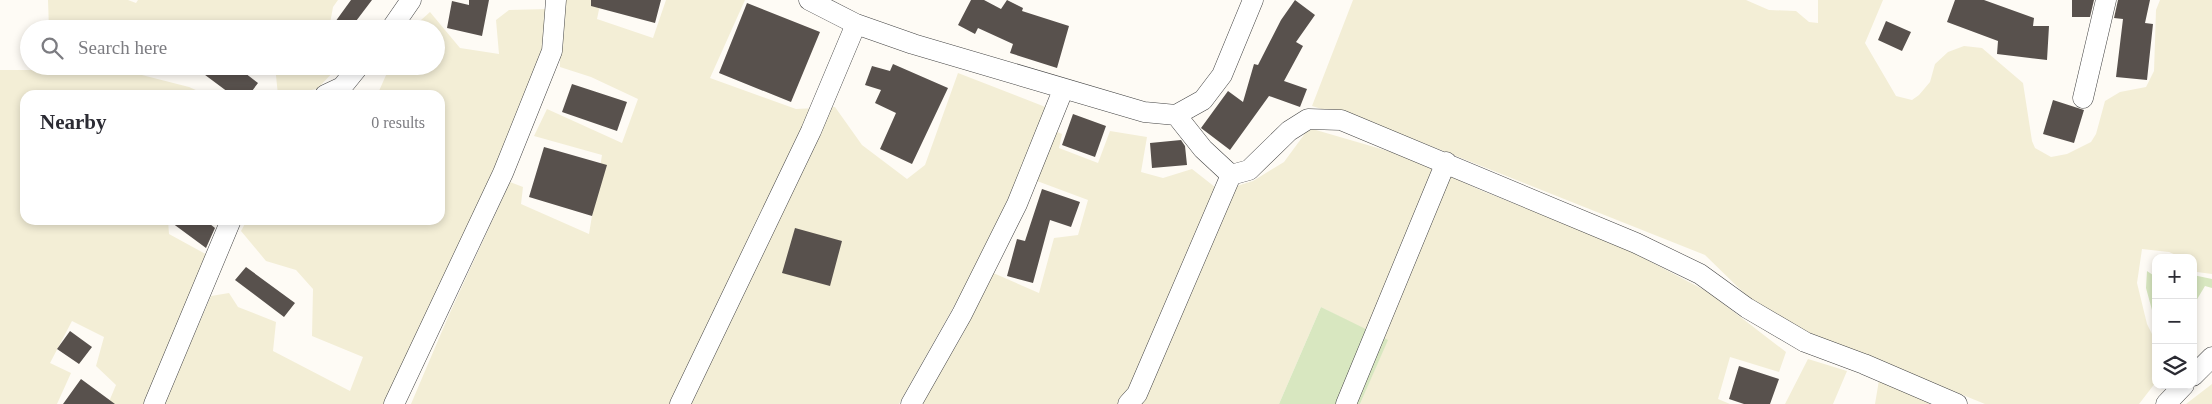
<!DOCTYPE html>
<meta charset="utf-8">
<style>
:root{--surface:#fff;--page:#f7f7f7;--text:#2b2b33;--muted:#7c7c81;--line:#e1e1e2}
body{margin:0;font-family:"Times New Roman",serif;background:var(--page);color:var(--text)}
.controls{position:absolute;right:15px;bottom:15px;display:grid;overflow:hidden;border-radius:10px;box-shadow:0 2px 8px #0003}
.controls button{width:45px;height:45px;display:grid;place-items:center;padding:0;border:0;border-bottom:1px solid var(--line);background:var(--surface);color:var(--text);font:25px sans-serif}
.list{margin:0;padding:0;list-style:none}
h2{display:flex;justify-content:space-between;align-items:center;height:65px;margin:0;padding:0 20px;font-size:21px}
h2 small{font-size:16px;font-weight:400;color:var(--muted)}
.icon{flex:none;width:28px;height:28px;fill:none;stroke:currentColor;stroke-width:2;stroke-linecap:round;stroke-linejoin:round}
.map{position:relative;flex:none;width:2212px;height:404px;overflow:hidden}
.search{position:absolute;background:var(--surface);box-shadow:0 2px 8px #0003;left:20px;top:20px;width:425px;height:55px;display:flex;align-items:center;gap:12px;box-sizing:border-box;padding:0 18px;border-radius:28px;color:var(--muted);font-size:19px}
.panel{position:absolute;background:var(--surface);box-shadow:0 2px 8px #0003;left:20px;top:90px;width:425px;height:135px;border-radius:15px}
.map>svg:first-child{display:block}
</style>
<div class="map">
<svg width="2212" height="404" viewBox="0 0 2212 404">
<rect width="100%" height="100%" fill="#fefbf5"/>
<path fill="#f3eed6" d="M48,0H128L136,3L138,0H338L333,7L329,29H49Z
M563,0H601L597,19L653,38L666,0H745L710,78L796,109L835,107L862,145L907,179L925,165L958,73L1048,108L984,253L899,404H411L448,317L510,182L523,187L521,204L589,234L602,155L534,136L547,109L622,143L638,99L591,77L560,67V14Z
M1353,0H1746L1769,10L1796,11L1809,22L1818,23V0H1883L1865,43L1896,96L1912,100L1919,95L1930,82L1935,64L1948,52L1964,46L1982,48L2023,83L2032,141L2035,148L2051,157L2067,154L2091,142L2096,134L2105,101L2120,92L2146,87L2154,71L2156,10L2160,0H2212V274L2197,272L2193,268V258H2183L2169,252L2142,249L2137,283L2147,324L2156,342V382L2139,404H1985L1810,333L1748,297L1705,255L1398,133L1312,106Z
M548,9L543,58L399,404H164L211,296L229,293L238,307L276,322L273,351L350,391L363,357L312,336L313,289L296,270L266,261L241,231L247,220H440V95H385L379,91L390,66H436V29H411L430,12L460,48L499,54L496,20L509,10Z
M51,66H84L85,74H138L189,87L207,95H25V220H168L169,234L211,257L144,404H108L116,385L96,366L104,337L72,321L50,363L71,373L57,404H0V70H51Z
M275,66H339L317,89L285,95H278Z
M1309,128L1412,158L1480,190L1621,246L1708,292L1786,352L1779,372L1730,357L1718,399L1730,404H1360L1387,341L1321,307L1279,404H920L963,334L991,272L1039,293L1054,238L1078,235L1088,200L1037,181L1055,131L1062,134L1059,148L1098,163L1110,131L1147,137L1141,172L1163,178L1192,169L1220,191L1253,181L1284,162Z
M1808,359L1847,371L1833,404H1785Z
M1879,380L1938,404H1875Z
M2212,384V404H2186Z"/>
<path fill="#d8e7c0" d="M2147,271L2156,277L2155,321L2146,288Z
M2193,275L2212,279V288L2205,286L2193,306Z
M1321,307L1388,340L1360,404H1279Z"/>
<path fill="#58514d" d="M351,0H372L350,29H330Z
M469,0H489L482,36L447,28L452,1L469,5Z
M591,0H661L655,23L591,6Z
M971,0H984L1001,9L1007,0L1023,8L1022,11L1069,26L1057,68L1010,53L1013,44L978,28L975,34L958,25Z
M1295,0L1315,15L1296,42L1303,46L1284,81L1307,89L1300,107L1269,96L1230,150L1201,128L1228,91L1243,102L1254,64L1258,65L1281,20Z
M1955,0H1984L2034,18L2033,26H2049L2047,60L1997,54L1998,41L1947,22Z
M2072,0H2094L2090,17H2072Z
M2118,0H2150L2145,23L2153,24L2147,80L2116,77L2123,19L2114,18Z
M747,3L820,32L791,102L719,73Z
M1886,21L1911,32L1902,51L1878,40Z
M893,64L948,88L912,164L880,149L896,113L875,103L881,90L865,85L872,66L890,71Z
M193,66H236L258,83L249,95H232Z
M572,84L627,102L617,131L562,112Z
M2053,100L2084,110L2074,143L2043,134Z
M1073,114L1106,126L1095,157L1062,145Z
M1181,140L1185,146L1187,165L1152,168L1150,143Z
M544,147L607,165L592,216L529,197Z
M1042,189L1080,202L1071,227L1050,220L1033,283L1007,276L1017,239L1025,241Z
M168,220H205L215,228L206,248Z
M795,228L842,241L830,286L782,273Z
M246,267L295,303L284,317L235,280Z
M70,331L92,347L79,364L57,349Z
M1739,366L1779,379L1770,404H1744L1729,399Z
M81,379L115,404H63Z"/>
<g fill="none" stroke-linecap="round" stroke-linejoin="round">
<g stroke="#434343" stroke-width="21">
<path id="street" d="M809,0L856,24L913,44L1144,112L1176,115L1203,100L1222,75L1253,0
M391,29L411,0
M325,95L342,87L359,66
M2083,98L2106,0
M1176,115L1203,149L1231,175L1249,170L1289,131L1308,119L1341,120L1636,243L1700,274L1747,308L1805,342L1864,364L1957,404
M2193,376L2212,357
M154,404L231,220
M394,404L503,173L552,51L556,0
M680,404L811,131L856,24
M911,404L962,314L1017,204L1063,90
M1128,404L1137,394L1231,175
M1346,404L1446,162
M2166,404L2184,385"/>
</g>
<use href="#street" stroke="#fff" stroke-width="20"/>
</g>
</svg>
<div class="controls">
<button>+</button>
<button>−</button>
<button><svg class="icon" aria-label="layers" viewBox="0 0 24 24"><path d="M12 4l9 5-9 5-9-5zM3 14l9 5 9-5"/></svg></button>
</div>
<div class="search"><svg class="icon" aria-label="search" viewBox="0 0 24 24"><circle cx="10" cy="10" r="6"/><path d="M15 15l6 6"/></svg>Search here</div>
<section class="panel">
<h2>Nearby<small>0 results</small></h2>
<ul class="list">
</ul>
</section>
</div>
